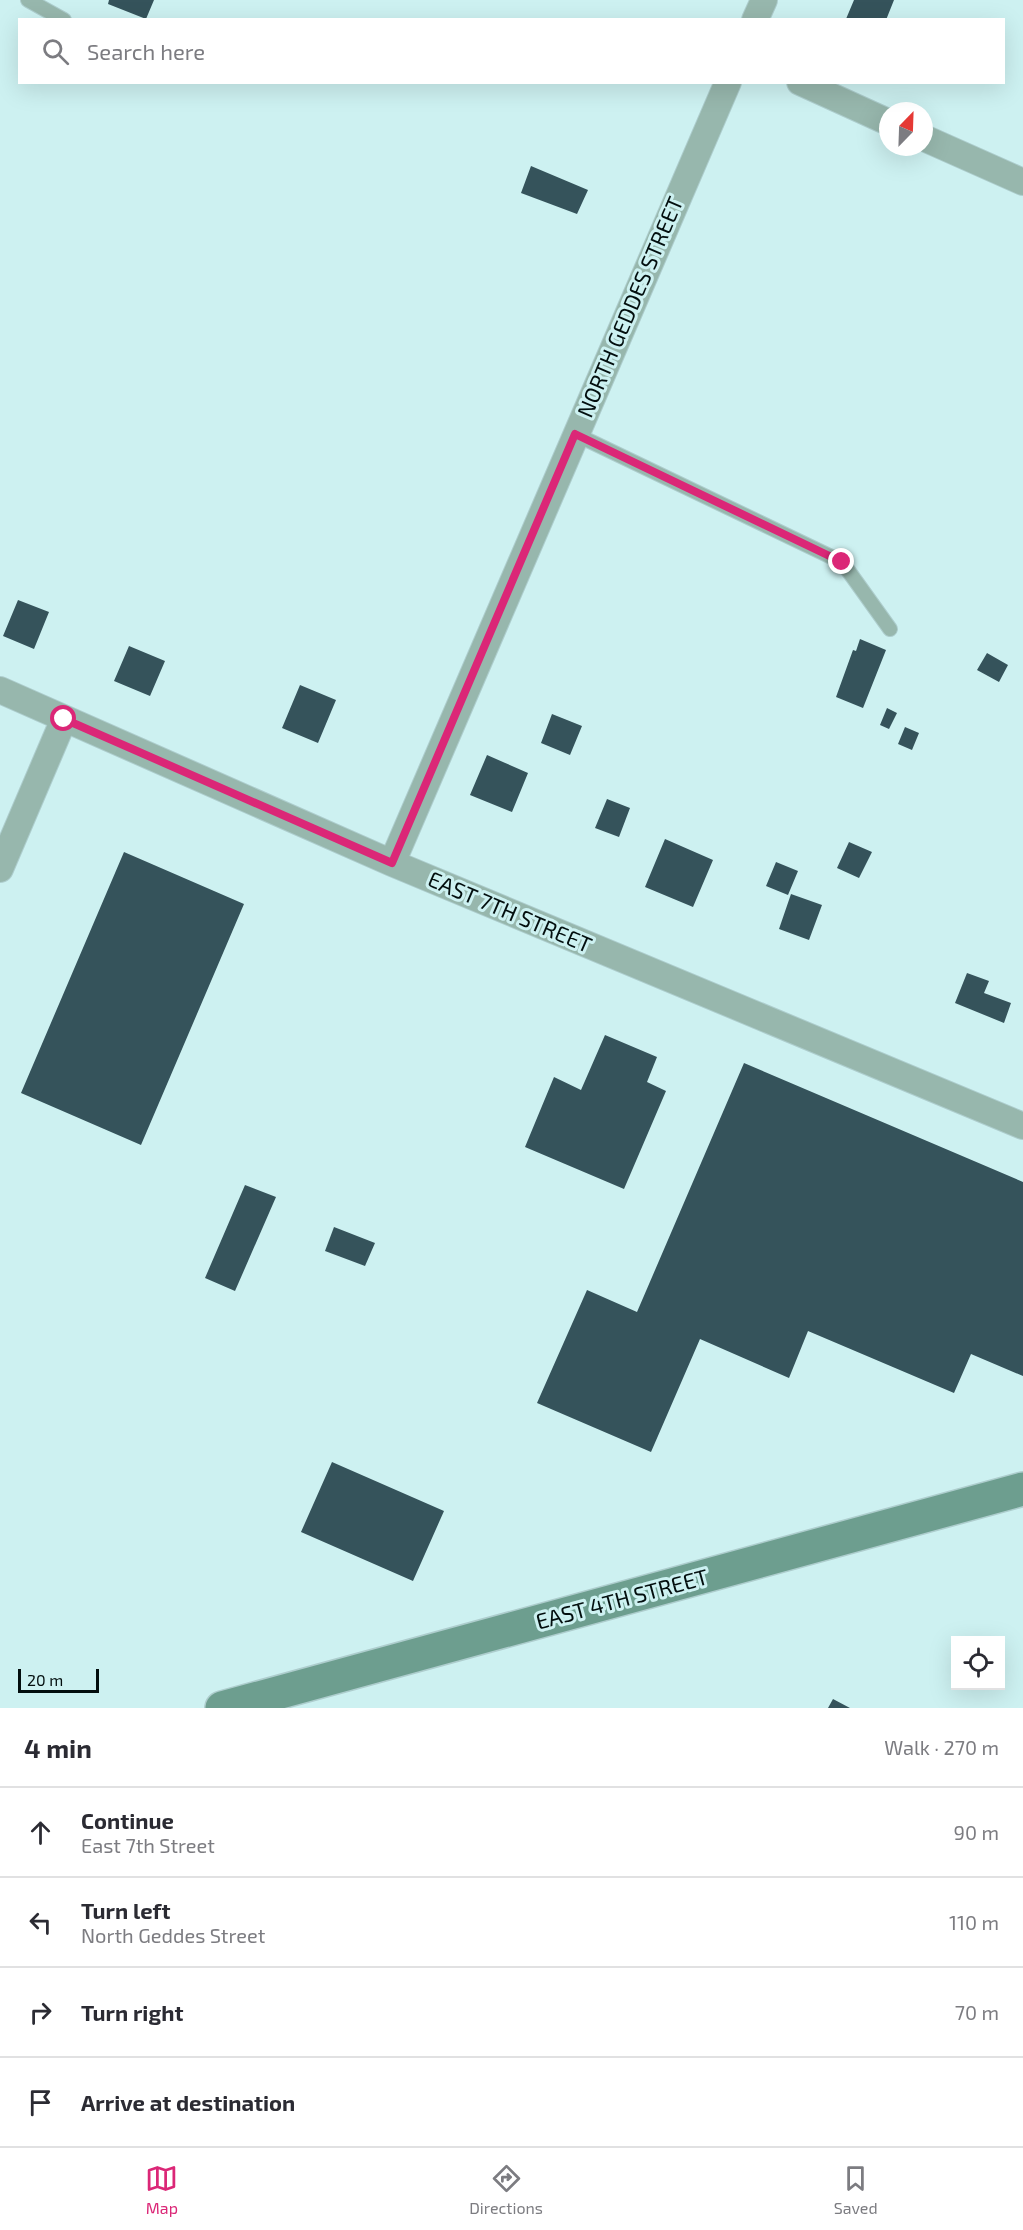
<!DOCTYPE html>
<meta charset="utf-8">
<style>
:root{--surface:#fff;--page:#f7f7f7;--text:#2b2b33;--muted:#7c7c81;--line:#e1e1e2;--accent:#db2777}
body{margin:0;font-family:"Exo 2",sans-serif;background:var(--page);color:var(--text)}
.controls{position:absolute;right:18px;bottom:18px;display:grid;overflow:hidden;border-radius:0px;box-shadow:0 6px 24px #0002}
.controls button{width:54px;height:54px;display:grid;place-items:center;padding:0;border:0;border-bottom:2px solid var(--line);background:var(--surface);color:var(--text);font:30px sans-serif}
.compass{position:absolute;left:879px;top:102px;width:54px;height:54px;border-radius:50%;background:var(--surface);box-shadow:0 6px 24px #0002;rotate:23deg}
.scale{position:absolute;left:18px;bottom:15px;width:81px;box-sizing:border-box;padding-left:6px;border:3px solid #030e0e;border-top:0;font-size:16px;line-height:21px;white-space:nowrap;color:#030e0e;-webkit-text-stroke:4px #cdf1f1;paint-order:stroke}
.stop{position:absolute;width:18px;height:18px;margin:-14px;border:4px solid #db2777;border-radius:50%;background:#fff}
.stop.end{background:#db2777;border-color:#fff;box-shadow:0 2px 6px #0008}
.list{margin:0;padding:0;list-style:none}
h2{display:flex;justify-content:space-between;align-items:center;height:78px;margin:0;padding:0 24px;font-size:26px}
h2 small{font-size:20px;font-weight:400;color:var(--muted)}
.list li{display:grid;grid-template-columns:39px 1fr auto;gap:18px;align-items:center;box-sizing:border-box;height:90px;padding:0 24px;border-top:2px solid var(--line)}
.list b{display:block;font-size:22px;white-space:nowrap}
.list p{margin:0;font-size:20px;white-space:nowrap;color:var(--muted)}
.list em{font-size:20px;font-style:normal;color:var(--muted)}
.icon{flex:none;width:33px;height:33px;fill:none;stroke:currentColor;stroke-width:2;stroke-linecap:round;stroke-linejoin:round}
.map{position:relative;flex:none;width:1023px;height:1708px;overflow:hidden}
.search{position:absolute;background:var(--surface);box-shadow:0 6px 24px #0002;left:18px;right:18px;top:18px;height:66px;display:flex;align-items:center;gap:15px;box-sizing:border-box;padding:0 21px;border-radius:0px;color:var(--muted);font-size:22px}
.sheet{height:438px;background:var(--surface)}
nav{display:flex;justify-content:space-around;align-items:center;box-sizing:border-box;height:84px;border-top:2px solid var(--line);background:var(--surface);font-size:16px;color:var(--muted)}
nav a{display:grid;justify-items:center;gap:3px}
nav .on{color:var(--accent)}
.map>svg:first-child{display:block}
</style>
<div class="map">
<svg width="1023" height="1708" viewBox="0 0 1023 1708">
<rect width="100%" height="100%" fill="#cdf1f1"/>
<path fill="#35535b" d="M109,0H154L146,19L108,4Z
M854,0H894L886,20H848L846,19Z
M531,166L588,190L577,214L521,193Z
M18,600L49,612L34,649L3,636Z
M860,639L886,650L863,708L836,697L853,650L856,651Z
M129,646L165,661L150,696L114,681Z
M987,653L1008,665L999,682L977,670Z
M300,685L336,700L318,743L282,728Z
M887,708L897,713L889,729L880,725Z
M552,714L582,726L570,755L541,743Z
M905,727L919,733L912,750L898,744Z
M487,755L528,773L512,812L470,795Z
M607,799L630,808L619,837L595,828Z
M665,839L713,860L693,907L645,887Z
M849,842L872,852L859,878L837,868Z
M124,852L244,904L141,1145L21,1093Z
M776,862L798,871L788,895L766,886Z
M791,894L822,905L809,940L779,929Z
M967,973L989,981L984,993L1011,1003L1004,1023L955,1003Z
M605,1035L657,1057L647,1082L666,1091L624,1189L525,1147L554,1077L581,1090Z
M744,1063L1023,1182V1376L971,1354L954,1393L808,1331L789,1378L700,1339L651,1452L537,1403L587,1290L637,1312Z
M245,1185L276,1197L235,1291L205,1278Z
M334,1227L375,1243L365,1266L325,1251Z
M332,1462L444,1511L413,1581L301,1532Z
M833,1699L850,1708H828Z"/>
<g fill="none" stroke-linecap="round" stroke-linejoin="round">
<g stroke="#adcdcd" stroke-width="16">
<path id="lane" d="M28,0L64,20
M575,434L842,562L890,629"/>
</g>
<g stroke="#adcdcd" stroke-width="28">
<path id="street" d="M755,20L764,0
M800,82L888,122
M924,138L1023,182
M0,690L392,863L1023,1126
M392,863L728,82
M0,869L64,719"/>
</g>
<g stroke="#adcdcd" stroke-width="36">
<path id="secondary" d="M222,1708L1023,1489"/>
</g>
<use href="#lane" stroke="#97b7ad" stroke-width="14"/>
<use href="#street" stroke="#97b7ad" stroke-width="26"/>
<use href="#secondary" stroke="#6d9e8f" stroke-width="33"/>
</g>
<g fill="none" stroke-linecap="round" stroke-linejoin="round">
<path stroke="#db2777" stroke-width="8" d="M64,719L392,863L575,434L842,562"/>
</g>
<g text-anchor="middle" stroke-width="6" stroke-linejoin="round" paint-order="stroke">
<g font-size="22" fill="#030e0e" stroke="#cdf1f1">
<text transform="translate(630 307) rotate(-67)" y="8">NORTH GEDDES STREET</text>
<text transform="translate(510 912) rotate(23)" y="8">EAST 7TH STREET</text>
<text transform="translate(622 1599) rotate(-15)" y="8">EAST 4TH STREET</text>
</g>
</g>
</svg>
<div class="controls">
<button><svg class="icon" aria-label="locate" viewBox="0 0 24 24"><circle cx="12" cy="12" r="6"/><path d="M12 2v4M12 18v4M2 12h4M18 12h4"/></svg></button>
</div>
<svg class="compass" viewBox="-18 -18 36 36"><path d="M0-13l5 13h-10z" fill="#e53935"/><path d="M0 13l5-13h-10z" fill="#7c7c81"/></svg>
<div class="scale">20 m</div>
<div class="stop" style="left:64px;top:719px"></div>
<div class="stop end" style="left:842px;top:562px"></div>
<div class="search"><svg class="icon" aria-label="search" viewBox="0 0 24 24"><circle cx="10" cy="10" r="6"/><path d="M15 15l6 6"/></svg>Search here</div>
</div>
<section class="sheet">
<h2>4 min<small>Walk · 270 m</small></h2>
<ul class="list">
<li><svg class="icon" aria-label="ahead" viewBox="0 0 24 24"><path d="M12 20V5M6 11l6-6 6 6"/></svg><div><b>Continue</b><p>East 7th Street</p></div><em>90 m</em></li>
<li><svg class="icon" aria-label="left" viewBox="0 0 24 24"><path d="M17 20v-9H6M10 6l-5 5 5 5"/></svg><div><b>Turn left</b><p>North Geddes Street</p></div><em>110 m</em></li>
<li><svg class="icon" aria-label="right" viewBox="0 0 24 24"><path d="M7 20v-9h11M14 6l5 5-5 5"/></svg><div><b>Turn right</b></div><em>70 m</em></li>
<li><svg class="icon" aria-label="arrive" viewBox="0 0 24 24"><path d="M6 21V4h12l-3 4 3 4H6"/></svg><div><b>Arrive at destination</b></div></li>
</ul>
</section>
<nav>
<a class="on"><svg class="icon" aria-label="map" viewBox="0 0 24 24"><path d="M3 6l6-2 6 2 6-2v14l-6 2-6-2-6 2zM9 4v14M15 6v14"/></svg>Map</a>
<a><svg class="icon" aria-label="directions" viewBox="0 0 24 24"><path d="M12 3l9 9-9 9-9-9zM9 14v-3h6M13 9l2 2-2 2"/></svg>Directions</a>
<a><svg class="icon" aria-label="saved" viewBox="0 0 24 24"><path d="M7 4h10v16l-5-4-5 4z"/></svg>Saved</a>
</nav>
